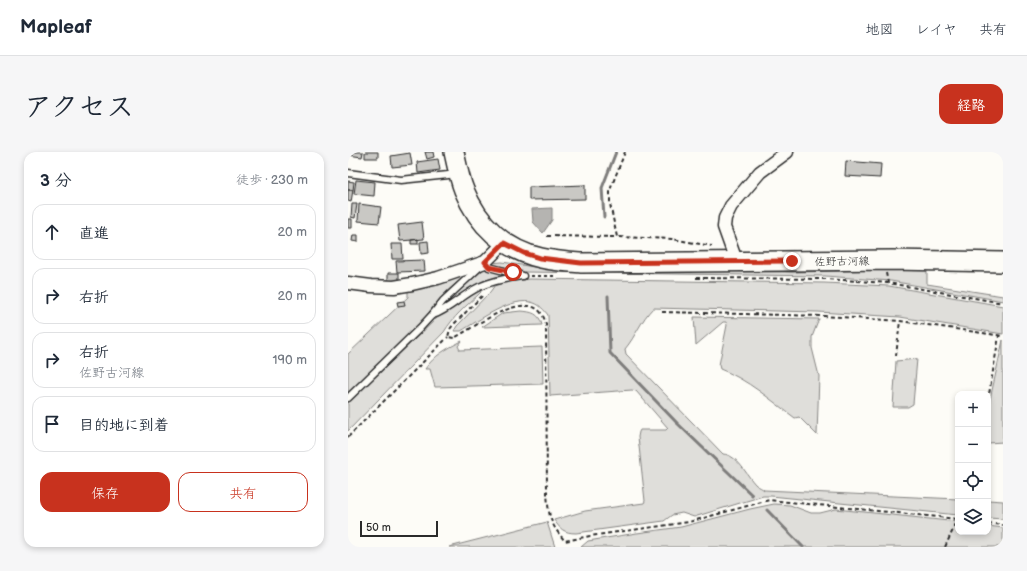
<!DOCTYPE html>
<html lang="ja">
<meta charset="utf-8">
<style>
:root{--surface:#fff;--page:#f6f6f7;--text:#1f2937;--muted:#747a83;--line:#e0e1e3;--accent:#c8321e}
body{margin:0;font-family:"Balsamiq Sans","Klee One",sans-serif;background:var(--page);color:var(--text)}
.controls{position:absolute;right:12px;bottom:12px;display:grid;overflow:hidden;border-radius:8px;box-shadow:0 2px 6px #0003}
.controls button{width:36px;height:36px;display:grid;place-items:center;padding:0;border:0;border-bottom:1px solid var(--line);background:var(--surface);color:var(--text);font:20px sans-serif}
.scale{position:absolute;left:12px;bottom:10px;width:78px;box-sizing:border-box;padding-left:4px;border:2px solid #2b2b2b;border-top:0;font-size:11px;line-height:14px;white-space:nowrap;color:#2b2b2b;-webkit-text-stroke:3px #fdfcf7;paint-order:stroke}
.stop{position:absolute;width:12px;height:12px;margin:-9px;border:3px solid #c8321e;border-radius:50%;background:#fff}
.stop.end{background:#c8321e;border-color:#fff;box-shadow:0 1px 4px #0008}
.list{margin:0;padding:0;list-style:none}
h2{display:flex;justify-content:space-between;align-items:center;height:52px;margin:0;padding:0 16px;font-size:17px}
h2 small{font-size:13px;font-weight:400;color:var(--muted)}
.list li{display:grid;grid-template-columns:26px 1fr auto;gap:12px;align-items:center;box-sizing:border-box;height:56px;margin:0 8px 8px;padding:0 8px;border:1px solid var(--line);border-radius:12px}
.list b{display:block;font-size:15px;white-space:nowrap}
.list p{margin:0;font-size:13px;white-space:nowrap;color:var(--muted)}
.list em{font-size:13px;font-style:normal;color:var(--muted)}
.actions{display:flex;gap:8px;padding:12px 16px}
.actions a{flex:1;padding:9px 0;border:1px solid var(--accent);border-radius:12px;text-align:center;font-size:14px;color:var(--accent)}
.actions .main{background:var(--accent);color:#fff}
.icon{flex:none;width:22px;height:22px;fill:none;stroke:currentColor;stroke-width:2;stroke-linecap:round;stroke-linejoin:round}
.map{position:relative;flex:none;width:655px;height:395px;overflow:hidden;border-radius:12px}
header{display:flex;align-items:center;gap:24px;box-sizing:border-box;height:56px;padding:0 20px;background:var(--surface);border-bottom:1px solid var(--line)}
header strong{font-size:19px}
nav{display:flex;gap:22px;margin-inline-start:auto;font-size:14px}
.intro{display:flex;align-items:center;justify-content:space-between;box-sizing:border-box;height:96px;padding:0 24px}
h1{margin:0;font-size:28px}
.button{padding:10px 18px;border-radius:12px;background:var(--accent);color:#fff;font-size:14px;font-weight:700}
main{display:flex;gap:24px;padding:0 24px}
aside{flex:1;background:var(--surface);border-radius:12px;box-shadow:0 2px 6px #0003}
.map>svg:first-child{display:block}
</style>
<header>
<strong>Mapleaf</strong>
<nav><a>地図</a><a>レイヤ</a><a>共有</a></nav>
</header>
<div class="intro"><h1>アクセス</h1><a class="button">経路</a></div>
<main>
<aside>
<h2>3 分<small>徒歩 · 230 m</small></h2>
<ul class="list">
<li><svg class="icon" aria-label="ahead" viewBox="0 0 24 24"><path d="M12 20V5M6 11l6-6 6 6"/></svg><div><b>直進</b></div><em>20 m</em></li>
<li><svg class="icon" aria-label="right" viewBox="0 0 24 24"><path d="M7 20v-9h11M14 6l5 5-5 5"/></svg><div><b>右折</b></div><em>20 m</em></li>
<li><svg class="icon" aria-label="right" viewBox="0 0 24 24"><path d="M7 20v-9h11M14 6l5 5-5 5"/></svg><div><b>右折</b><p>佐野古河線</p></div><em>190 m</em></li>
<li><svg class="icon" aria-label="arrive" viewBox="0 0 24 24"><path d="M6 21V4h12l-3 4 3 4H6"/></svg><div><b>目的地に到着</b></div></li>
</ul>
<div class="actions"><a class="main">保存</a><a>共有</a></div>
</aside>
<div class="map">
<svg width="655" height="395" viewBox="0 0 655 395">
<rect width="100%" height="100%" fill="#fdfcf7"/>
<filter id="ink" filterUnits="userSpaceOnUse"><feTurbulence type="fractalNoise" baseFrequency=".025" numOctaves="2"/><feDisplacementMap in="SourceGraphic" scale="8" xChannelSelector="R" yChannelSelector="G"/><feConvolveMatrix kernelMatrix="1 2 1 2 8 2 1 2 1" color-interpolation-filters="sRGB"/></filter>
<g filter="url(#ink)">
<path fill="#dfdeda" stroke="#858482" d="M154,110L186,115L315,119L449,120L579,117V132L655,144V149L543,129L477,124L177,120L163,116L142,113L143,111Z
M126,116L98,140L73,170L0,241V202L60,145V138Z
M136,117L160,121L163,123L138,128L123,135L96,155L95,153Z
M181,127L476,131L541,134L655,154V182L552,165L470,160L305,156C293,168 288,184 277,197L278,202L375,302C390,303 398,323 408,333C411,335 414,336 416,338L610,347V363L423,344H415L346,365L334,361L324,363L316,369L228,381C216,381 212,377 206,368L237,359L296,351L297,349L290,285L291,280L292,278H318L320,276L288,239L284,238L202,244L200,163C196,158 192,153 186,151C165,143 130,169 113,179H106L109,174L142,140L147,133L158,130Z
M132,138L133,140L130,143C118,154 105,165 96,180L0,279V251L89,166Z
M173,159C184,160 191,161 194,173L134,175L155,161Z
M346,165L471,167L464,185V196L471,224L469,283L451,265L447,266C424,249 399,227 372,217L371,213L379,173L378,170H375L348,193Z
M655,188V290L640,291V257Z
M114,189L110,194L112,198L194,195L195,232L87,235L82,217H77C87,203 98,197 114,189Z
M569,207L565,252L560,255H545L548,209Z
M640,348L655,349V367L640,366Z
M426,352L442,353L463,361H472L488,357L610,370V380H640V374L655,376V395H233L240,389L289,381L333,375L402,357Z
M199,370L207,395H101Z"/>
<path fill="#b5b4b1" stroke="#7e7d7b" d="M204,56V68L195,81L185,70L184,57Z"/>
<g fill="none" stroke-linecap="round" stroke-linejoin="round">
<path stroke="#7e7d7b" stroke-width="3" d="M256,65L254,36L268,0
M260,144L262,201L329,271L404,343
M419,358L455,395"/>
</g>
<path fill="#c9c8c4" stroke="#2b2b2b" d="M0,0H15L14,5L0,3Z
M17,0H30V6H17Z
M77,0H85L86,5L79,7Z
M62,1L64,13L44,15L43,4Z
M90,7L92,18L70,21L69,10Z
M498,9L533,12L532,26L497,24Z
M8,28L27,30L26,44L6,42Z
M0,29L6,30L5,38H0Z
M237,33V47L181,48V35Z
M0,38H5L3,50L0,49Z
M4,52H9L7,66L3,65Z
M11,52L33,55L31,71L10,69Z
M0,67H4V76H0Z
M74,70L76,87L52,89L50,73Z
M5,83H10V90L4,89Z
M70,87V92H63V88Z
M80,89L81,101L73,102L72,90Z
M43,92H54L55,107H44Z
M76,108L77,119L49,120L48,109Z
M40,121H51V131H40Z
M56,149L57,153L50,154L49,150Z"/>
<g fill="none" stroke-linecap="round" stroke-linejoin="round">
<g stroke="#2b2b2b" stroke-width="9">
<path id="service" d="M0,21L53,28L110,22
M85,163C102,157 114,143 131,135C144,129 159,126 174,124
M0,246L72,176L84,163L95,149L137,110L141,115L175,124"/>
</g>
<g stroke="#2b2b2b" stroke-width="15">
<path id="minor" d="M386,110V103L376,75L377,66L383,54L412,20L439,0
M0,131L23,134L46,135L64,132L90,126L137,110L156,91"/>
</g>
<g stroke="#2b2b2b" stroke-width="22">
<path id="primary" d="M106,0C109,13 111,26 116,38C130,73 157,98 193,106C206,109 220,110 233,111L544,108L655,110"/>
</g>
<path stroke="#2b2b2b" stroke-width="2" stroke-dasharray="4 3" stroke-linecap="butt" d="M277,0L262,38V52L269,85L324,87L364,94
M199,84L269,85
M538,121L540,131
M182,124H206
M348,126L478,127L540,131L655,151
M134,144L105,173L102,177L100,185L106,186C126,176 189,127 198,173L199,342C201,365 202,372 217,389L242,384L341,370L421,348L610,367
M314,160L476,164L552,169L655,184
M548,204L552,169
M640,248L651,184
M0,285L100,185
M640,371L655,373
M597,395L610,367"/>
<use href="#service" stroke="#fdfcf7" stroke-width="6"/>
<use href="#minor" stroke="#fdfcf7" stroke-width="12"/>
<use href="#primary" stroke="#fdfcf7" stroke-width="19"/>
</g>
</g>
<g fill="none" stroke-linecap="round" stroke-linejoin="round" filter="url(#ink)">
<path stroke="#c8321e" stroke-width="5" d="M165,120L141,115L137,110L156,91L176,101L192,106L233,111L444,109"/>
</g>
<g text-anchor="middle" stroke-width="3" stroke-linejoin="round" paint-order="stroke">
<g font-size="11" fill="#2b2b2b" stroke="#fdfcf7">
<text transform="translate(494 109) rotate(-1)" y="4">佐野古河線</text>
</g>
</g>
</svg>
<div class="controls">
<button>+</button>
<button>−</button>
<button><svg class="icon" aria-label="locate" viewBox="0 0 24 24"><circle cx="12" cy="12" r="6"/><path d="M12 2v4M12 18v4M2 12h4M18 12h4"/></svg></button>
<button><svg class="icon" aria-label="layers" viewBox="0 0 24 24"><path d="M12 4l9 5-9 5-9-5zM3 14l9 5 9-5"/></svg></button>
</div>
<div class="scale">50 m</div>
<div class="stop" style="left:165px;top:120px"></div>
<div class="stop end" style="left:444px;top:109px"></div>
</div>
</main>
